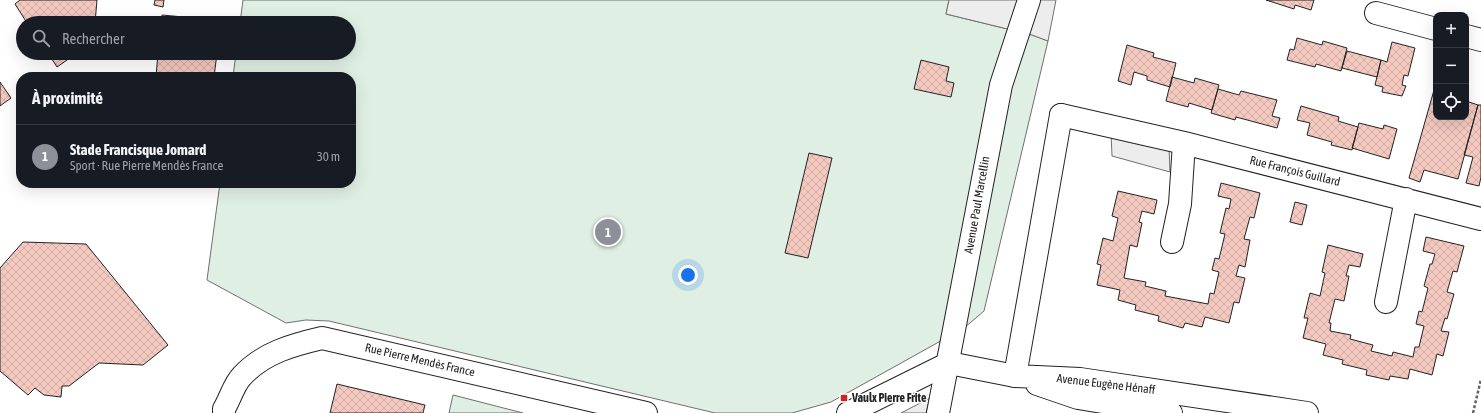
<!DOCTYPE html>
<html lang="fr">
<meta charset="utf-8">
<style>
:root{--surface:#171b24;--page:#242831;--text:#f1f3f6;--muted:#9ea1a6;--line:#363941;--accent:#8c9099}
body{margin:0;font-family:"Asap Condensed",sans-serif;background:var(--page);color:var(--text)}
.controls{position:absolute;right:12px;top:12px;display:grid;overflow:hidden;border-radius:8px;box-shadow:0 4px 16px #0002}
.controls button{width:36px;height:36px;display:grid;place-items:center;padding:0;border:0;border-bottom:1px solid var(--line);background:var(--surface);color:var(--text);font:20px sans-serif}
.you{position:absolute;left:688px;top:275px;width:14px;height:14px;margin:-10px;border:3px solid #fff;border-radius:50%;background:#1a73e8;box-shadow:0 0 0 6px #1a73e833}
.badge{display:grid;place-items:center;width:26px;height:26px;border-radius:50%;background:var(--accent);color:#fff;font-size:13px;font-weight:700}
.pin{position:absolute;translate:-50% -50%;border:2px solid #fff;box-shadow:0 1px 4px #0006}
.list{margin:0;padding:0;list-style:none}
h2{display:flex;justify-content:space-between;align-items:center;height:52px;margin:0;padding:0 16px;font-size:17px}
h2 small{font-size:13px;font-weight:400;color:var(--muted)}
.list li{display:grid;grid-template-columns:26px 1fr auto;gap:12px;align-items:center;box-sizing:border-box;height:64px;padding:0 16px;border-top:1px solid var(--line)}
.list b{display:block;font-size:15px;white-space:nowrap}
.list p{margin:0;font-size:13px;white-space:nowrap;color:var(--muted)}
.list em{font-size:13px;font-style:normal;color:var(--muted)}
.icon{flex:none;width:22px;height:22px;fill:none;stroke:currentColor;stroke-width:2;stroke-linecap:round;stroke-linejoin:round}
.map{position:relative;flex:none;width:1481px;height:413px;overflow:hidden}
.search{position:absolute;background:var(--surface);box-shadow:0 4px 16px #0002;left:16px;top:16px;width:340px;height:44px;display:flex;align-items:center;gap:10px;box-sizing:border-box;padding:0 14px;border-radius:22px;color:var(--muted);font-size:15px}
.panel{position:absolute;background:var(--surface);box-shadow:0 4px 16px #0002;left:16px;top:72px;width:340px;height:116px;border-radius:16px}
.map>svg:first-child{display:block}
</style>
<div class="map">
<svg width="1481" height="413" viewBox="0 0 1481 413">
<defs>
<pattern id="building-cross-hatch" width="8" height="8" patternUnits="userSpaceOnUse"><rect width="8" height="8" fill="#f3c9c0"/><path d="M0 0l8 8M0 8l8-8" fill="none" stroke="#d0aca5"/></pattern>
</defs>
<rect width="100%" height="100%" fill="#fff"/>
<path fill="#e0efe3" stroke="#6f6f6f" d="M243,0H949L946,14L1032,35L1048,41L984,311L964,328L831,402L792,413H715L329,321L306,320L286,323L207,280L220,183H351V77H233L236,53H349V23H240Z
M453,395L523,413H449Z"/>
<path fill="#ededed" stroke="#6f6f6f" d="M949,0H1056L1048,41L1032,35L946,14Z
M1111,133L1169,147L1170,172L1112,156Z
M930,398L926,413H901Z"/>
<path fill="url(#building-cross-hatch)" stroke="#222" d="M20,0H97L95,23H27L15,4Z
M155,0H164L163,7L154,5Z
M1266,0H1314L1311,10L1295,5L1294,9Z
M162,15L194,18L193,23H161Z
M1297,38L1322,45L1323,41L1347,48L1341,71L1316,64L1315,67L1287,60L1290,49L1294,50Z
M1392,42L1415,48L1408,76L1404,75L1402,85L1406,86L1402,96L1382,92L1383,87L1375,85L1381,60L1387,62Z
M1127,45L1154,53L1153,57L1176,63L1170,87L1147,80V76L1134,72L1131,85L1118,81Z
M1347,51L1381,60L1377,77L1342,68Z
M48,53H77L57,67Z
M158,53H217L214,77H156Z
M921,60L949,67L946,81L954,83L951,97L914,89Z
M1172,77L1194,83L1195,78L1219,85L1212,110L1189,103L1188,107L1166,101Z
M0,82L11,98L0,106Z
M1436,83V117H1466V101L1478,105L1458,179L1424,170L1420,182L1409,178Z
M1218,89L1239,95L1241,91L1277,100L1272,116L1280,118L1277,128L1236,117L1235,120L1211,113Z
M1478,105H1481V177L1479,186L1466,183L1473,157L1464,155Z
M1301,106L1339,117L1338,121L1358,127L1352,150L1331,145L1332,142L1307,135L1310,123L1297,120Z
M1359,123L1383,129L1384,125L1397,129L1389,159L1352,148Z
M809,153L832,158L808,258L785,253Z
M1221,183L1260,193L1254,218L1250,217L1244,239L1250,240L1245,267L1239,265L1236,276L1245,278L1239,303L1234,302L1229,323L1205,317L1202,327L1185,323L1183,328L1158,321L1159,316L1135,310L1136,305L1118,300L1120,290L1097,285L1101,265L1097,264L1103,238L1113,241L1118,218L1112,216L1118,191L1157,200L1154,214L1142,211L1139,222L1142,223L1137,247L1130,245L1124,278L1146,282L1145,286L1166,291L1165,296L1208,304L1210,293L1214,294L1219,272L1212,270L1215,258L1219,259L1225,234L1220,233L1226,208L1229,209L1231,199L1218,196Z
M1295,202L1307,205L1302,225L1290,222Z
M1426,237L1464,246L1457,272L1453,271L1447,292L1454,294L1447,319L1445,318L1441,331L1449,332L1443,356L1437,354L1432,375L1410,369L1408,379L1390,376L1389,380L1366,375L1367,370L1342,364L1343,360L1323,355L1326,344L1303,338L1308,318H1304L1310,293L1320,296L1325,273L1322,272L1328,245L1363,254L1360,267L1349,265L1346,276H1349L1344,301L1335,299L1329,323H1331L1330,331L1351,335L1350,339L1373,345L1371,351L1392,356L1393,352L1413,357L1415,347H1419L1424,326L1416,324L1419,311L1422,312L1428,288L1424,286L1430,264H1432L1435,254L1423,251Z
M23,242L86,244L168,345L143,365L99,363L69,386H62L61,397L44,395L35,388L28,395L0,371V268Z
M337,384L425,405L423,413H330Z"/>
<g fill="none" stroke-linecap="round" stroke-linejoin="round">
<g stroke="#222" stroke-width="24">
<path id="minor" d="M1376,13L1436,29
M1466,36L1481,40
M1061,115L1184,143L1481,219
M1172,242L1180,204L1184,143
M1386,302L1406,199
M224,413V409C230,399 234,384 242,376C263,353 292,345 322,338L646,413
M848,413L949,363L1015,376"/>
</g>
<g stroke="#222" stroke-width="24">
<path id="major" d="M1015,376L1080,379L1307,413
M1015,376L1061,115
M1037,384L1078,398L1171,413
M938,413L1001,85L1029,0"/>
</g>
<path stroke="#646464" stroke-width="2.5" stroke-dasharray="3 2" stroke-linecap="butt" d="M1473,413L1481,379"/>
<use href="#minor" stroke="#fff" stroke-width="22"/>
<use href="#major" stroke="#fff" stroke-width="22"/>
</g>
<rect fill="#c62828" stroke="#fff" stroke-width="1.5" x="840" y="394" width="8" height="8" rx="2"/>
<g text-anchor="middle" stroke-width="3" stroke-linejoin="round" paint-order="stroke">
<g font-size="12" fill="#222" stroke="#fff">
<text transform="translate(1295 171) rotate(14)" y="4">Rue François Guillard</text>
<text transform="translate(977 205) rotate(-80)" y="4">Avenue Paul Marcellin</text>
<text transform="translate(420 360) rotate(13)" y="4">Rue Pierre Mendès France</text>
<text transform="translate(1106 384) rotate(7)" y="4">Avenue Eugène Hénaff</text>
</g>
<g font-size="12" font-weight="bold" fill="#222" stroke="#fff" text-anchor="start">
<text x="852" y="402">Vaulx Pierre Frite</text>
</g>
</g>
</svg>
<div class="controls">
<button>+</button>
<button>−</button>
<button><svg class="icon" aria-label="locate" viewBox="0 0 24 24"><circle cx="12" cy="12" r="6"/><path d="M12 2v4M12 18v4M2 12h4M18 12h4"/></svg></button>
</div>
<div class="you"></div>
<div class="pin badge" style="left:608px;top:232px">1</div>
<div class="search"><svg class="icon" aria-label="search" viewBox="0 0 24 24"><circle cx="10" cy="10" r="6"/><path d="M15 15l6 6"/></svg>Rechercher</div>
<section class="panel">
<h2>À proximité<small></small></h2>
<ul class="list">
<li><span class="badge">1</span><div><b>Stade Francisque Jomard</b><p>Sport · Rue Pierre Mendès France</p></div><em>30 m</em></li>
</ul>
</section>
</div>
